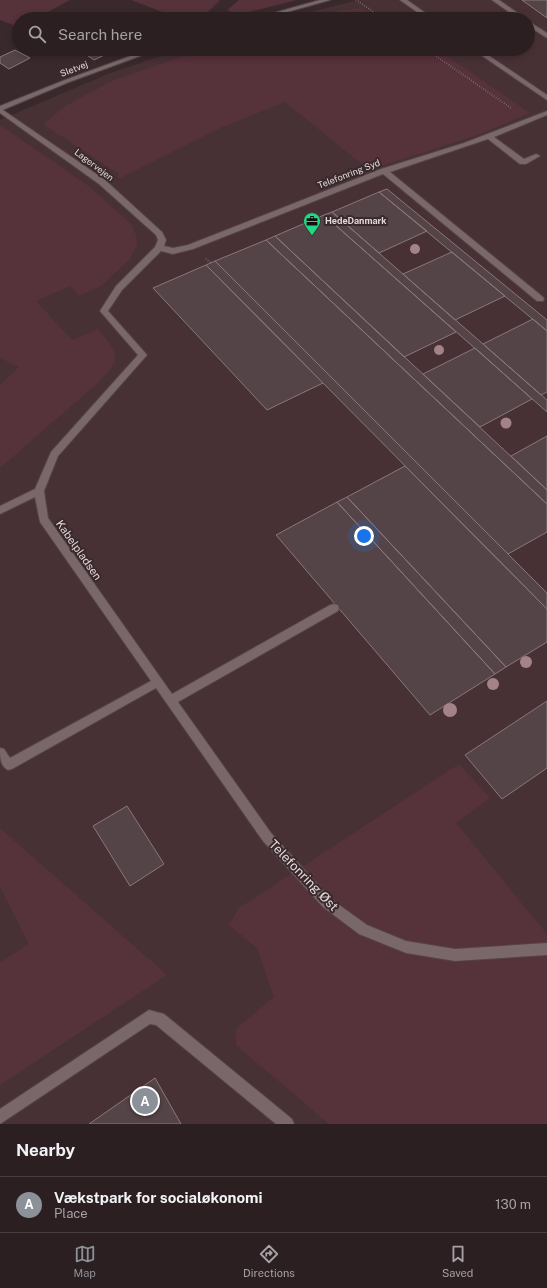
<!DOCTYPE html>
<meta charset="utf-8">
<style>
:root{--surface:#2b1f21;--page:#33272a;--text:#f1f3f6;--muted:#a6a2a5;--line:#473d3f;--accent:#8c9099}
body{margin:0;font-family:"Public Sans",sans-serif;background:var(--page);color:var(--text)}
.you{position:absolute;left:364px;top:536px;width:14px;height:14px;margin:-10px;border:3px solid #fff;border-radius:50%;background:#1a73e8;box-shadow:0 0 0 6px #1a73e833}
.badge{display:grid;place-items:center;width:26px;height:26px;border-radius:50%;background:var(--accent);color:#fff;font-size:13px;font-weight:700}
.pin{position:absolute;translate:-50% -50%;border:2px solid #fff;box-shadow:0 1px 4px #0006}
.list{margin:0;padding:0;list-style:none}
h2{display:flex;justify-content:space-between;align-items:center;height:52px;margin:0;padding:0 16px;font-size:17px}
h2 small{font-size:13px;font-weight:400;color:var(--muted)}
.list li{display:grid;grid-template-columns:26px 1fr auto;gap:12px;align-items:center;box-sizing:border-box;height:56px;padding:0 16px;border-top:1px solid var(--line)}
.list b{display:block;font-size:15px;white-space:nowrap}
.list p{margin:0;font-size:13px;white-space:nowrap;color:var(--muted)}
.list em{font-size:13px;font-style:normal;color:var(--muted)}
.icon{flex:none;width:22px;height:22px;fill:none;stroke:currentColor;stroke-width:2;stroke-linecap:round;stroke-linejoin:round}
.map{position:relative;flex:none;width:547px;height:1124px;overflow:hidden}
.search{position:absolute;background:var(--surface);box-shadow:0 2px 6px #0003;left:12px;right:12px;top:12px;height:44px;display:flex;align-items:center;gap:10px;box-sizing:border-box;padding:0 14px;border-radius:22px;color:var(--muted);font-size:15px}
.sheet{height:108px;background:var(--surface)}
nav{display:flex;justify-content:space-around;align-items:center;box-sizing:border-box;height:56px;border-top:1px solid var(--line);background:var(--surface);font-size:11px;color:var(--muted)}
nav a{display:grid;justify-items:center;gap:2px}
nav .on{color:var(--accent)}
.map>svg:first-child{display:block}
</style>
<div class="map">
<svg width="547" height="1124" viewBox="0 0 547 1124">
<rect width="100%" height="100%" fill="#39292c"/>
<path fill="#483135" d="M358,0H547V1124H0V120L108,74L181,49H528V19H282Z"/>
<path fill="#56323a" d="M0,0H70L35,19H19V27L0,20Z
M131,0H220L208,12L212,19H181Z
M239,0H297L237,15L227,10Z
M362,8L377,19H307L343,10Z
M206,49H437L530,113L478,135L369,170L285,102L218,129L118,179L119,174L43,124L67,105L114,80Z
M0,125L90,187L131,224L136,235L137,246L129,260L101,286L79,296L70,286L36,301L72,340L98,329C117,353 124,356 100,381L0,468V385L19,367L0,358Z
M459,764L490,798L456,823L547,934V1124H329L236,1045V1029L274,997L257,948L229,925L239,908Z
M0,828L167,975L0,1085V962L29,944L0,887Z"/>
<path fill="#554447" stroke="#8a777a" d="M522,0H547V18Z
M85,49H117L94,60L81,51Z
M15,50L30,58L9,69L0,63V57Z
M387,189L547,320V331L379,192Z
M379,192L427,231L379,253L332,212Z
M332,212L547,400V412L324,215Z
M324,215L456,332L404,357L275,236Z
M275,236L547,490V504L266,240Z
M266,240L547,504V532L508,554L215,261Z
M452,252L505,296L455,320L403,274Z
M215,261L547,593V609L206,265Z
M206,265L323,383L267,410L153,288Z
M533,319L547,331V392L541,395L483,344Z
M475,348L532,399L480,427L423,374Z
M547,436V490L511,456Z
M405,466L547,609V642L506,667L347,497Z
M347,497L506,667L495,674L337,502Z
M337,502L495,674L430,715L276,535Z
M547,701V768L502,799L465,755Z
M127,806L164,864L130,886L93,826Z
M155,1078L181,1124H89Z"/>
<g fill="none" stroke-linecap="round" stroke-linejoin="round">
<g stroke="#534547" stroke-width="2">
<path id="service" d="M400,0H407L434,19H427Z
M492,0H499L526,19H519Z
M528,21L547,33V38L528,26Z
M472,49H479L547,95V100Z
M0,108L105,180L162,232L166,240L164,246L173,248L188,245L381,169L464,143L547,111V115L494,137L524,159L536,154L540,156L526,164H520L488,139L390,172L543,297L544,299L543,301H537L383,174L193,249L173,254L161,251L122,290L108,311L147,355L58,456L44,491L48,518L172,694L330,605L334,604L338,605L339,608L338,611L178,702L271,833L331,899L367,925L406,941L455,949L547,943V955L455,961L406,953L359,934L323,907L263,841L156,688L12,769L8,770C0,766 0,757 0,748L4,749L10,758L151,681L40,522L35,497L0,514V506L35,489L51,452L138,355L100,311L116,286L155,247L158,240L156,235L99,184L0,113Z
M149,1010L164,1014L292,1119L294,1124H276L156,1025L150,1024L0,1124V1109Z"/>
</g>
<g stroke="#534547" stroke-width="2">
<path id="tertiary" d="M320,0H330L262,19H252Z
M150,49H159L69,82L0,111V106L65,80Z"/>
</g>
<path stroke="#95888b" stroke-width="2" stroke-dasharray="0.5 2" stroke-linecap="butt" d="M356,0L384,19
M426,49L511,108
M206,259L211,263"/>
<use href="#service" fill="#7a676a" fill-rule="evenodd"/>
<use href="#tertiary" fill="#7a676a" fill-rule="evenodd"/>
</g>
<g fill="#a38388">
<circle cx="415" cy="249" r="5"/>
<circle cx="439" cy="350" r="5"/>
<circle cx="506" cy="423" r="5.5"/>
<circle cx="526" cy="662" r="6"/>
<circle cx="493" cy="684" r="6"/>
<circle cx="450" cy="710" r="7"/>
</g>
<defs>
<g id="office-pin" transform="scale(0.9)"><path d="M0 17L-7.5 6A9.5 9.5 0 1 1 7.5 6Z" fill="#21d887" stroke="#39292c"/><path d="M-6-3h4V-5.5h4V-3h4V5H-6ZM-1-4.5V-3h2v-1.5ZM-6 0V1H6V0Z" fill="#111"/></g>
</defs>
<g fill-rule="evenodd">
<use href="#office-pin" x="312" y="221"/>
</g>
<g text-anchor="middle" stroke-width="4" stroke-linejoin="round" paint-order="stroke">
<g font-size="9" fill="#e3d8da" stroke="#39292c">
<text transform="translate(74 69) rotate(-21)" y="3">Sletvej</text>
<text transform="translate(94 165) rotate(37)" y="3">Lagervejen</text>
<text transform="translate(349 174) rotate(-21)" y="3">Telefonring Syd</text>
</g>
<g font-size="9" font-weight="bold" fill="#e3d8da" stroke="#39292c" text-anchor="start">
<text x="325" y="224">HedeDanmark</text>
</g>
<g font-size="11" fill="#e3d8da" stroke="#39292c">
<text transform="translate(79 550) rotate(55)" y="4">Kabelpladsen</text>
</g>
<g font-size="13" fill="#e3d8da" stroke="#39292c">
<text transform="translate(304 875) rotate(46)" y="5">Telefonring Øst</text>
</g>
</g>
</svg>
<div class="you"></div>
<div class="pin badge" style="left:145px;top:1101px">A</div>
<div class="search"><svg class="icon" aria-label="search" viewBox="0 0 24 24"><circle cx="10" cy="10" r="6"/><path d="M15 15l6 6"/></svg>Search here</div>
</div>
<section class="sheet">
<h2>Nearby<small></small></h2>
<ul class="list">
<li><span class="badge">A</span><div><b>Vækstpark for socialøkonomi</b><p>Place</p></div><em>130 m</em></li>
</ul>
</section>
<nav>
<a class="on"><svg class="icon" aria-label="map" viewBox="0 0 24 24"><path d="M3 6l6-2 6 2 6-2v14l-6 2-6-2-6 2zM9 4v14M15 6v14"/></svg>Map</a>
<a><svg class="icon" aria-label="directions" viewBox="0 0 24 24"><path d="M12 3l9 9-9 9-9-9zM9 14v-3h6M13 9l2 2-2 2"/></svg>Directions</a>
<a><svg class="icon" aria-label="saved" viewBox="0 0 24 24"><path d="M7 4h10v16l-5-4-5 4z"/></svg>Saved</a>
</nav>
